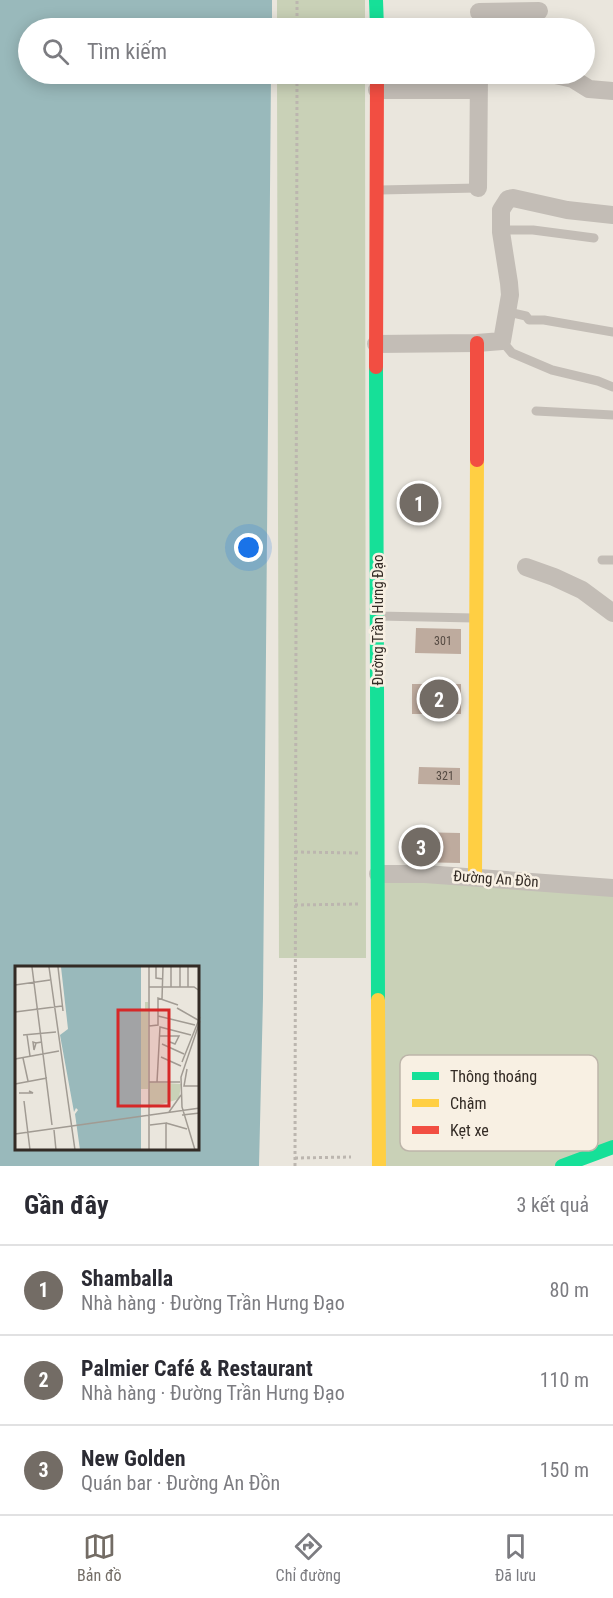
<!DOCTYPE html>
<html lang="vi">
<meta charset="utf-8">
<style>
:root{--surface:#fff;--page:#f7f7f7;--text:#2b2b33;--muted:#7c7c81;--line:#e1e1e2;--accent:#736c65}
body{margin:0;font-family:"Roboto Condensed",sans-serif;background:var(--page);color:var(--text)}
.you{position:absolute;left:249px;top:548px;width:21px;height:21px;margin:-15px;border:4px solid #fff;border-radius:50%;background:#1a73e8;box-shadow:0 0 0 9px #1a73e833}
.badge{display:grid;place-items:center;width:39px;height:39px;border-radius:50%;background:var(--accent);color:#fff;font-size:20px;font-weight:700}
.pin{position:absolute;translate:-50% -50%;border:3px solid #fff;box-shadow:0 2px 6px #0006}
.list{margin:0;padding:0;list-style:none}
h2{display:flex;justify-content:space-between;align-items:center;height:78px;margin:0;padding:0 24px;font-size:26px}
h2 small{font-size:20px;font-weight:400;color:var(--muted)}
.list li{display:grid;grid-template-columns:39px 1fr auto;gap:18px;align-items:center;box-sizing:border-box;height:90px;padding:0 24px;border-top:2px solid var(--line)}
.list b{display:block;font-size:22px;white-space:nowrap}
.list p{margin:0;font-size:20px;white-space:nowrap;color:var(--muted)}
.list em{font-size:20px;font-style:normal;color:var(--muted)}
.icon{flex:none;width:33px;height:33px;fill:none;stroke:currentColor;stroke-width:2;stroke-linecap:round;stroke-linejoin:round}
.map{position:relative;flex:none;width:613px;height:1166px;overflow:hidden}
.search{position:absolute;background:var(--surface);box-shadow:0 3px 15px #0003;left:18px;right:18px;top:18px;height:66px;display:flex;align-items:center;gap:15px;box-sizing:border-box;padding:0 21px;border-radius:33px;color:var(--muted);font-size:22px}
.sheet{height:348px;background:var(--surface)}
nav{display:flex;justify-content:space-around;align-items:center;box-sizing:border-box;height:84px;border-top:2px solid var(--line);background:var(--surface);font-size:16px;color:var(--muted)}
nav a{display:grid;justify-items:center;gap:3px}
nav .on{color:var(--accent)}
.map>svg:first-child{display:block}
</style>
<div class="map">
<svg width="613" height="1166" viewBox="0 0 613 1166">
<rect width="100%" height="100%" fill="#eae6dd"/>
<path fill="#c9d1b7" d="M277,0H365V28H277Z
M277,74H365L366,958H279Z
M378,874L613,889V1145L562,1166H378Z"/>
<path fill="#99b9bb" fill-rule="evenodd" d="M0,0H272V28H28V74H271L263,998L259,1166H0ZM16,968H198V1150H16Z"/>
<path fill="#beab9e" d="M416,628L461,629V654L415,653Z
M412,684H461V714H412Z
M419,767L460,768V785L418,784Z
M414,832L460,833V863L414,862Z"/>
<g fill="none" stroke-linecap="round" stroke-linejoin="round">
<path stroke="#bcb6af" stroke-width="3" stroke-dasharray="3 3" stroke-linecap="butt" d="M297,28V0
M295,852L359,853
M295,905L359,904
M295,1158L351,1157
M295,1166L297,74"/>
<path stroke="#c3bdb6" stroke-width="9" d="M379,190L478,188
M501,230H533L594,238
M508,312L526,316L529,320H544L613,332
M502,341L512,353L552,370L598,381L613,387
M536,411L613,415
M602,560H613
M378,616L474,618"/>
<path stroke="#c3bdb6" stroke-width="18" d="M479,12L539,11
M551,74L573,79L589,89L613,91
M377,90H479
M478,188L479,74
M376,344L477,343L502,341L510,295L509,283L501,232V210L508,199L513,198L567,210L613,215
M526,567L554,577L582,590L613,613
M378,874H425L613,888"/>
<path stroke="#16e098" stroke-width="14" d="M376,0L377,28
M376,367L378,1000
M562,1166L613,1147"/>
<path stroke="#ffcf43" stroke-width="14" d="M475,878L477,460
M378,1000L379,1166"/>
<path stroke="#f24e42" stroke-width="14" d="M376,367L377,74
M477,460V343"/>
</g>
<g text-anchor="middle" stroke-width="5" stroke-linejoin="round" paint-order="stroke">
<g font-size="12" fill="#564b43">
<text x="443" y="645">301</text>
<text x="445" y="780">321</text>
</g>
<g font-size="15" fill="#332b25" stroke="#f8f0e3">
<text transform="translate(378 620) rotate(-90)" y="5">Đường Trần Hưng Đạo</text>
<text transform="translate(496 879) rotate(4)" y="5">Đường An Đồn</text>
</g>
</g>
<g transform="translate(15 966)">
<rect width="184" height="184" fill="#eae6dd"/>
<path d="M130,36H133V123H126V43H130ZM134,116L166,118L164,133L134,142Z" fill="#c9d1b7"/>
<path d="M46,1H126V184H65L60,148L63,144L61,142L59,146L45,69L53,63Z" fill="#99b9bb"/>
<path fill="none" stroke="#a19b93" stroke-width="1.5" d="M17,1L37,159M34,1L60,184M43,1L48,45M134,1V184M141,1V12L148,13M156,1V21M0,19L35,14M134,21H179L185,25M165,21V1M173,21V1M147,33L148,1M162,42L183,54M0,46L47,40M143,50L180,59M134,60L143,59V32L163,39M8,69L41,66M12,69L15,90M145,70H164L160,78L155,76M21,77L18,76L19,84L21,77L27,76M147,78L169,88M146,91L166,100M8,92L13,115M0,93L44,85M167,96L185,51M172,103L169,120H185M134,116H165M142,116L145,61L176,69M0,118L32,112M4,127H18L14,125M9,135L15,184M154,146L166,129M167,149L185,147M151,157L172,163M135,159L151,157V184M39,164L41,184M0,168L185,142M180,184L167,141L166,111L185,55"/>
<path fill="#d62828" fill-opacity="0.15" stroke="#d62828" stroke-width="3" d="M103,44H154V140H103Z"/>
<rect width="184" height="184" fill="none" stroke="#332b25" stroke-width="3"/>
</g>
<rect x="400" y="1055" width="198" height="96" rx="9" fill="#f8f0e3" stroke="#bdb5aa" stroke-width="1.5"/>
<rect x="412" y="1072" width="27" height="8" fill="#16e098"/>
<rect x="412" y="1099" width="27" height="8" fill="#ffcf43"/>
<rect x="412" y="1126" width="27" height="8" fill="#f24e42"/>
<g font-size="16" fill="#332b25">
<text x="450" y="1082">Thông thoáng</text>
<text x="450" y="1109">Chậm</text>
<text x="450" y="1136">Kẹt xe</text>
</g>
</svg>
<div class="you"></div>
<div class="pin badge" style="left:419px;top:503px">1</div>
<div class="pin badge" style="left:439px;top:699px">2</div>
<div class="pin badge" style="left:421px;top:847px">3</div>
<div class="search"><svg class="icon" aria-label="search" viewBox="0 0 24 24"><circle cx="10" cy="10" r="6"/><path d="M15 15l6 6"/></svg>Tìm kiếm</div>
</div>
<section class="sheet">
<h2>Gần đây<small>3 kết quả</small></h2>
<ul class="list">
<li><span class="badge">1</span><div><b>Shamballa</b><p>Nhà hàng · Đường Trần Hưng Đạo</p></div><em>80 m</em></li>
<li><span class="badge">2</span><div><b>Palmier Café &amp; Restaurant</b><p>Nhà hàng · Đường Trần Hưng Đạo</p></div><em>110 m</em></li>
<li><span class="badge">3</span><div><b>New Golden</b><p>Quán bar · Đường An Đồn</p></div><em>150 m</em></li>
</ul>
</section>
<nav>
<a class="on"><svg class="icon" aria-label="map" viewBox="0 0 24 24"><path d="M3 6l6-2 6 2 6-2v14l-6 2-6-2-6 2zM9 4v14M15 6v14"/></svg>Bản đồ</a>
<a><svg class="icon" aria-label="directions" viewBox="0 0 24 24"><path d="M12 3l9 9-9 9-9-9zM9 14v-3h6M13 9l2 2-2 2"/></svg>Chỉ đường</a>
<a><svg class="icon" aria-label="saved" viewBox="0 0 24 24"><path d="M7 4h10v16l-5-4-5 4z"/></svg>Đã lưu</a>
</nav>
